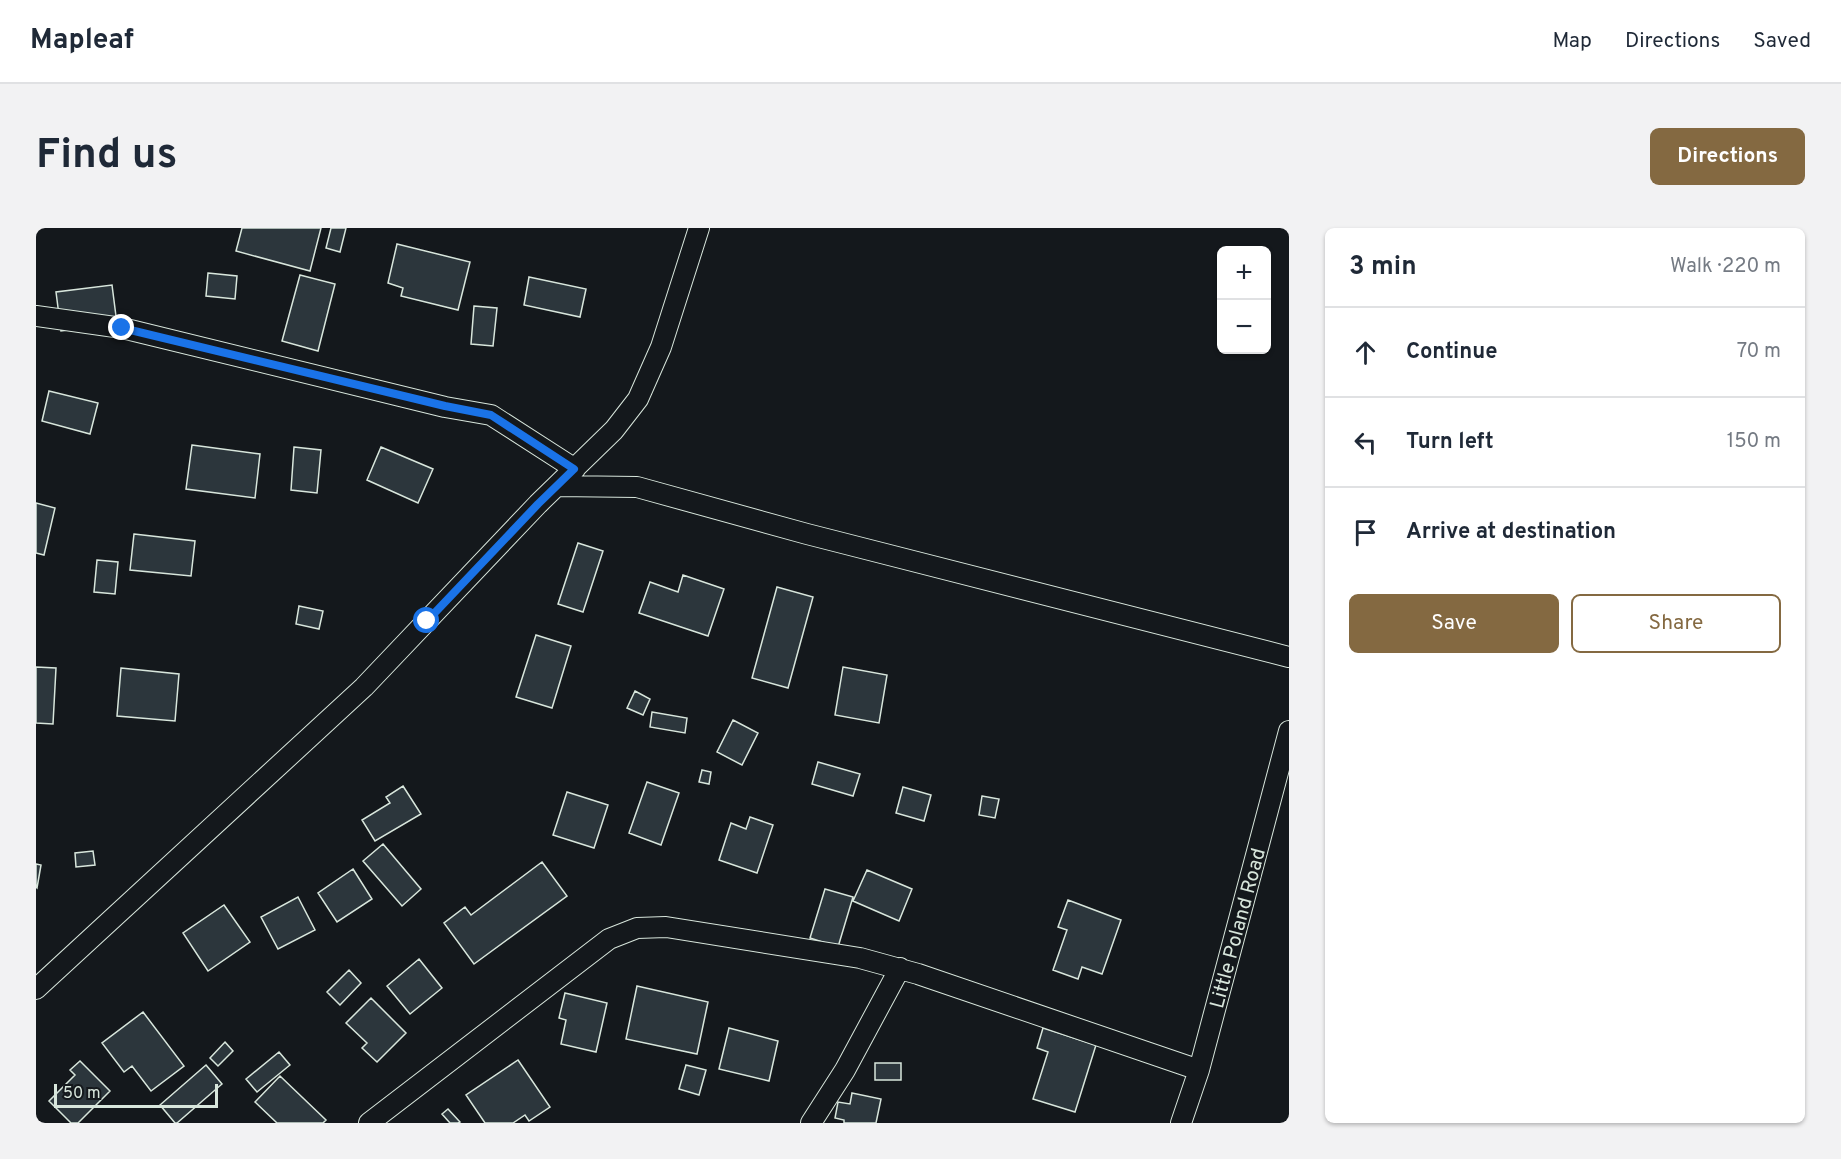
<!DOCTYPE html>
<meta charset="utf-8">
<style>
:root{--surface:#fff;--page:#f2f2f3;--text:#1f2937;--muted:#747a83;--line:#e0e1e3;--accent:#846941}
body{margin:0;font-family:Overpass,sans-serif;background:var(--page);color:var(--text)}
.controls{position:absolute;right:18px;top:18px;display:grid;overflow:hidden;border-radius:9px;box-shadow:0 2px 4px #0004}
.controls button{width:54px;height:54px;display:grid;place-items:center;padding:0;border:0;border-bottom:2px solid var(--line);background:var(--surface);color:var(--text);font:30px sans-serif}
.scale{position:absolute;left:18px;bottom:15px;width:164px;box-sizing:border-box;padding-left:6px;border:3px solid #d8e6dc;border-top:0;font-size:16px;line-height:21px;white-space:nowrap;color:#d8e6dc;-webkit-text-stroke:4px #14181c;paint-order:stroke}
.stop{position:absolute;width:18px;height:18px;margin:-14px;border:4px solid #1a73e8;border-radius:50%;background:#fff}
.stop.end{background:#1a73e8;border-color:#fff;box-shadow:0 2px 6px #0008}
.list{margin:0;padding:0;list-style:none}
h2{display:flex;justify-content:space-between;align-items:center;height:78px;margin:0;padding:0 24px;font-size:26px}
h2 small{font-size:20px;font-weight:400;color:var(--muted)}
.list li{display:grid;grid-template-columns:39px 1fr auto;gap:18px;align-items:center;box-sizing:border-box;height:90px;padding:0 24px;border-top:2px solid var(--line)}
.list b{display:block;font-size:22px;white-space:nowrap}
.list em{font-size:20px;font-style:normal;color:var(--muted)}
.actions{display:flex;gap:12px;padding:18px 24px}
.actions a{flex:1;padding:14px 0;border:2px solid var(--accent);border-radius:9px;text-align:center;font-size:21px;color:var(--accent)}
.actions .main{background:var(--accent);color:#fff}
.icon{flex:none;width:33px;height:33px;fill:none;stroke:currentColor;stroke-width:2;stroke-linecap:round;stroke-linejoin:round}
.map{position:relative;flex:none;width:1253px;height:895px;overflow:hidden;border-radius:9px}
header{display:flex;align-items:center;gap:36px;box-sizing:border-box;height:84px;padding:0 30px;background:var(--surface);border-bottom:2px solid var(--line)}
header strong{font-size:28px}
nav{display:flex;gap:33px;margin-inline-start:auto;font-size:21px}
.intro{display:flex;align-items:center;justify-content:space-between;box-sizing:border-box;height:144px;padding:0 36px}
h1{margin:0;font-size:42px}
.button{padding:15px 27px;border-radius:9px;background:var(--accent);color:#fff;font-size:21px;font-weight:700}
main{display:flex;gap:36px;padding:0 36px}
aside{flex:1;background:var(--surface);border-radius:9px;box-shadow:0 2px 4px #0004}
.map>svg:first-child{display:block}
</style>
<header>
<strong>Mapleaf</strong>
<nav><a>Map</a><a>Directions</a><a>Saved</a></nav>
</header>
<div class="intro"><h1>Find us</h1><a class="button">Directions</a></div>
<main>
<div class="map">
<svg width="1253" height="895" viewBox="0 0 1253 895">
<rect width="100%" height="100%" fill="#14181c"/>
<path fill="#2c363c" stroke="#d8e6dc" stroke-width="1.5" d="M206,0H285L274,43L200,23Z
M295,0H310L304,24L290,20Z
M361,16L434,34L422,82L365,68L367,60L352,55Z
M172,45L201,48L199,71L170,68Z
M264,47L299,56L282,123L246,113Z
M493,49L550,61L544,89L488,77Z
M76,57L81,96L25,103L20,64Z
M438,78L461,80L457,118L435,116Z
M13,163L62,175L54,206L6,193Z
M156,217L224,226L219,270L150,261Z
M258,219L285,222L281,265L255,262Z
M345,219L397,241L382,275L331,252Z
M0,275L19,280L8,327L0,325Z
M98,306L159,313L155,348L94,342Z
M542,315L567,323L547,384L522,376Z
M61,332L82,334L79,366L58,364Z
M647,347L688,361L672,408L603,385L614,354L642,364Z
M741,359L777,369L752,460L716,450Z
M263,378L287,383L283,401L260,396Z
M500,407L535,418L516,480L480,469Z
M0,439L20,440L17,496L0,495Z
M807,439L851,447L843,495L799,487Z
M85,440L143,446L139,493L81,488Z
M599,463L614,471L607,487L591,480Z
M616,484L651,490L649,505L614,499Z
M697,492L722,505L706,537L681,524Z
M782,534L824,546L817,568L776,556Z
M666,542L675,544L673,556L663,554Z
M611,554L643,565L625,617L593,605Z
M367,558L385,586L339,613L326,592L354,575L350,569Z
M867,559L895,567L888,593L860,585Z
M531,564L572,577L558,620L517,607Z
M946,568L963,571L959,590L943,587Z
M714,589L737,597L721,645L683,632L695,595L710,601Z
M347,616L385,661L366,678L327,633Z
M57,623L59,637L40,639L39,625Z
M506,634L531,668L438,736L408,695L429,679L435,687Z
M0,636L5,637L1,660L0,659Z
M317,641L336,671L301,694L282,665Z
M831,642L876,661L863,693L817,673Z
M789,661L817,669L802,719L774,710Z
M262,669L279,702L242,721L225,689Z
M1032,672L1085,692L1066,746L1046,739L1042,751L1017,742L1031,702L1022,699Z
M188,677L214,714L172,743L147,705Z
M383,731L406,760L374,786L351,758Z
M313,742L325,755L304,777L291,764Z
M601,758L672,774L661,826L590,811Z
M529,765L571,775L560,824L525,816L530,792L523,790Z
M335,770L370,805L341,834L326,820L331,815L310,795Z
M107,784L148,838L115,863L96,838L88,844L66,815Z
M693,800L742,813L733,853L683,841Z
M1007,800L1060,817L1039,884L997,871L1012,824L1001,820Z
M189,814L197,823L182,838L174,830Z
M243,824L254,837L221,864L210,851Z
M482,832L514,879L493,893L489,887L477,895H449L430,867Z
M44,833L74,863L42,895H35L13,873L39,847L34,842Z
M839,835H865V852H839Z
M170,837L186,856L141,895H139L124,877Z
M650,837L670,842L663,867L643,861Z
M244,848L290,892L287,895H241L219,874Z
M816,865L845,871L840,895H808V892L799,890L802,874L814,876Z
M412,881L424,894L422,895H414L406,886Z"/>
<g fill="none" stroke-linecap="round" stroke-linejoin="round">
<g stroke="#d8e6dc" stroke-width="22">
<path id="street" d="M0,88L86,100L409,179L455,187L539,241
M521,258L601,259L771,306L1253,429
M0,761L328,459L502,276L578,202L602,171L625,119L663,0
M333,895L573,711L601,700L630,699L824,730L882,746L1163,842
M775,895L809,842L864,740
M1145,895L1163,842L1253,503"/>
</g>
<use href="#street" stroke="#14181c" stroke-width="20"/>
</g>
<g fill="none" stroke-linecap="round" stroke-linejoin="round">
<path stroke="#1a73e8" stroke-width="8" d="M86,100L409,178L455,187L538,241L502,276L391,393"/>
</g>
<g text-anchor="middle" stroke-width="4.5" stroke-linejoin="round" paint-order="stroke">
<g font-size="20" fill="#d8e6dc" stroke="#14181c">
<text transform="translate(1201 700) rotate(-75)" y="7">Little Poland Road</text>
</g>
</g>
</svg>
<div class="controls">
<button>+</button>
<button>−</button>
</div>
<div class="scale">50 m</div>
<div class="stop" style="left:391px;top:393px"></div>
<div class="stop end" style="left:86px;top:100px"></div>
</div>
<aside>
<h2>3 min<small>Walk · 220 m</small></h2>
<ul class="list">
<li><svg class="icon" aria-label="ahead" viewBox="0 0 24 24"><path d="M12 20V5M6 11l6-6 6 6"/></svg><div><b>Continue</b></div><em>70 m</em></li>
<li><svg class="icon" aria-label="left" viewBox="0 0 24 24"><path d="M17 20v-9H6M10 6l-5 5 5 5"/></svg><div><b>Turn left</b></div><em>150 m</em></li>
<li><svg class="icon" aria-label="arrive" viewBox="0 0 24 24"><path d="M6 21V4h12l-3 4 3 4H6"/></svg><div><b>Arrive at destination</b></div></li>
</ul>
<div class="actions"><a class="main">Save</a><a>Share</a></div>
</aside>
</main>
